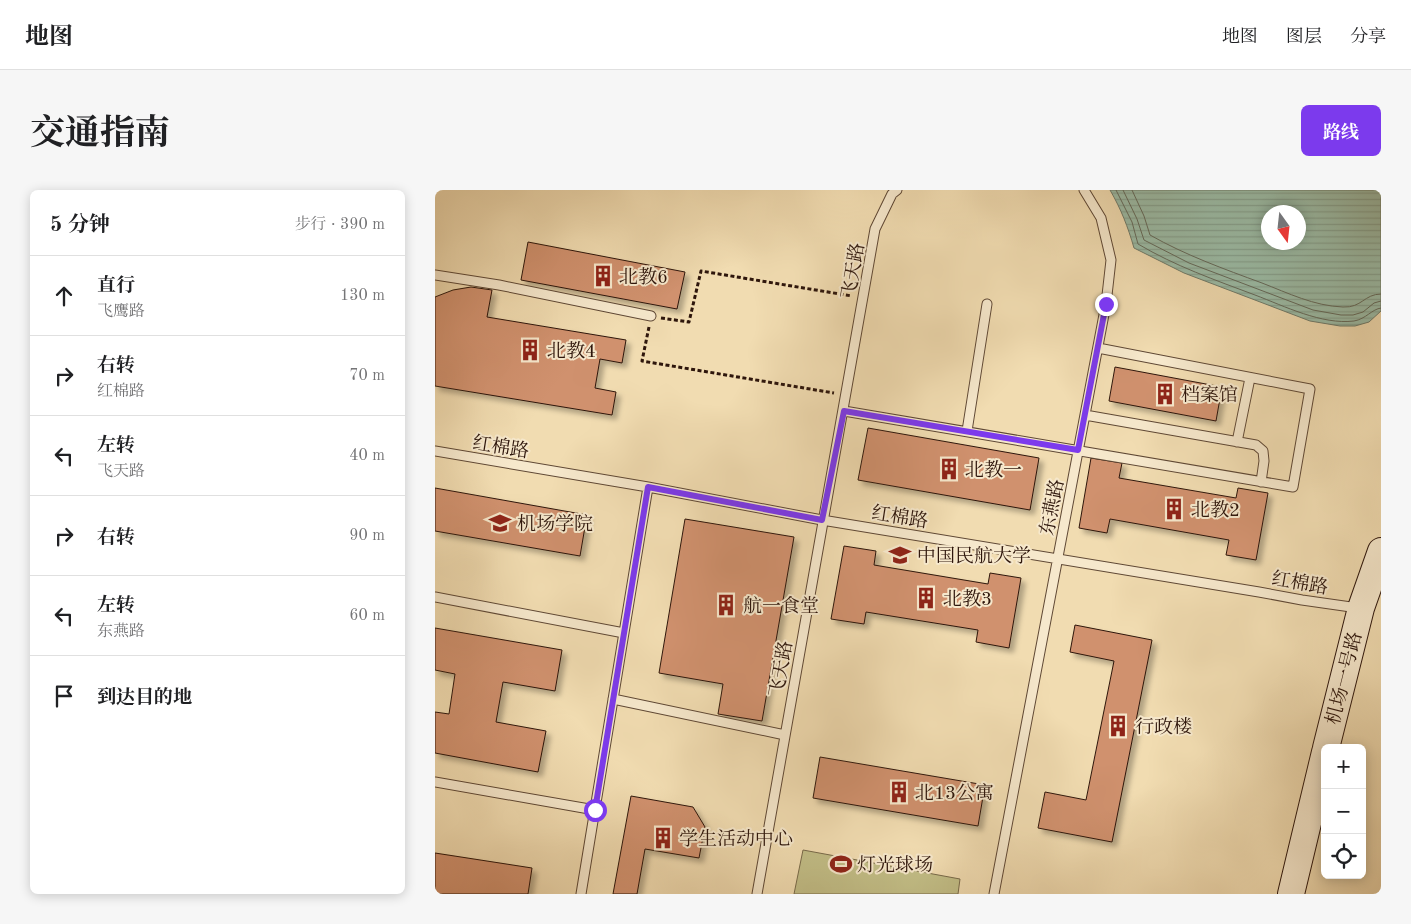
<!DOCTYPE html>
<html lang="zh">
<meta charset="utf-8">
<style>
:root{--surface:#fff;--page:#f6f6f6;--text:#202124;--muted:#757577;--line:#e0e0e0;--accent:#7c3aed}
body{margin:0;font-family:"Old Standard TT","Noto Serif SC",serif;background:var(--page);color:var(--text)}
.controls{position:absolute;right:15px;bottom:15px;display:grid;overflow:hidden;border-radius:8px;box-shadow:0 2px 12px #0003}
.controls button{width:45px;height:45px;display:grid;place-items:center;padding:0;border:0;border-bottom:1px solid var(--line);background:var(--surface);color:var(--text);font:25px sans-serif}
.compass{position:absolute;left:826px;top:15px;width:45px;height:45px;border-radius:50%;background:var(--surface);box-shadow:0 2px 12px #0003;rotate:165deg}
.stop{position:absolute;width:15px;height:15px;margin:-11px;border:4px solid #7c3aed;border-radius:50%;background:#fff}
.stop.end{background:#7c3aed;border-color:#fff;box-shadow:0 1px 5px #0008}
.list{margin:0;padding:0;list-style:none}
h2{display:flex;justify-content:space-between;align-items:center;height:65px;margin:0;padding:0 20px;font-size:21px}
h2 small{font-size:16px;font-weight:400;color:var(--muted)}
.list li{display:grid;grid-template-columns:32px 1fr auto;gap:15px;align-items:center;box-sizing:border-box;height:80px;padding:0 20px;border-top:1px solid var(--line)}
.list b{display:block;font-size:19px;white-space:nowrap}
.list p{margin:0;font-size:16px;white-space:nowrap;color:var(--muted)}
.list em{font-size:16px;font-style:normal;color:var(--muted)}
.icon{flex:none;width:28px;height:28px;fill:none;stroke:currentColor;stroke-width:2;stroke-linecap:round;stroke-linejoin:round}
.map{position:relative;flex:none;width:946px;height:704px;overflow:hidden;border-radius:8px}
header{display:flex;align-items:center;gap:30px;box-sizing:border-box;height:70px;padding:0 25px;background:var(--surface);border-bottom:1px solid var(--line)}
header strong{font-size:24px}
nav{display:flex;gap:28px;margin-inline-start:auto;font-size:18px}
.intro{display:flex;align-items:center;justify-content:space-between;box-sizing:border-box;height:120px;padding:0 30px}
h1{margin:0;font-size:35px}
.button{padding:12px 22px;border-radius:8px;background:var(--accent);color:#fff;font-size:18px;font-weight:700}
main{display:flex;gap:30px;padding:0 30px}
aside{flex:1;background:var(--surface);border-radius:8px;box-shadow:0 2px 12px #0003}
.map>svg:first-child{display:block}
</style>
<header>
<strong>地图</strong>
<nav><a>地图</a><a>图层</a><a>分享</a></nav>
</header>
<div class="intro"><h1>交通指南</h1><a class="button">路线</a></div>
<main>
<aside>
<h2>5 分钟<small>步行 · 390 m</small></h2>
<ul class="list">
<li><svg class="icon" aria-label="ahead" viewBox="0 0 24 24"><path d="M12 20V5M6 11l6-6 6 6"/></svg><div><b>直行</b><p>飞鹰路</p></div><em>130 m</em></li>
<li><svg class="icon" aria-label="right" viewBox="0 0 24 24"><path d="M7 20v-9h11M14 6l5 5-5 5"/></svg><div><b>右转</b><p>红棉路</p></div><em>70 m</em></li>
<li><svg class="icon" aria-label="left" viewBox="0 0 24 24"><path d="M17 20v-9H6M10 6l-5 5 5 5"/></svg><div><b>左转</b><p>飞天路</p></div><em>40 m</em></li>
<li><svg class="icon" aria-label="right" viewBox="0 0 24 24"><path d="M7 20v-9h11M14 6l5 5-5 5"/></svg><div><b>右转</b></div><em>90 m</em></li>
<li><svg class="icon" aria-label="left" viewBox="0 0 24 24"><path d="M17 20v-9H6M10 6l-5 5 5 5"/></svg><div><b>左转</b><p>东燕路</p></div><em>60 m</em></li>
<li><svg class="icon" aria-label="arrive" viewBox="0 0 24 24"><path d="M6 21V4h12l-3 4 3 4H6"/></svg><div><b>到达目的地</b></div></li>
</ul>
</aside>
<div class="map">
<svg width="946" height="704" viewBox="0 0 946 704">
<defs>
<pattern id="water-rules" width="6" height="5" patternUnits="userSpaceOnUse" patternTransform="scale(1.25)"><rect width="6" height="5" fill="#9bbca7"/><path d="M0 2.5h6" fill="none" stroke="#86a18f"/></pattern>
<filter id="shadow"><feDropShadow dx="4.5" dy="4.5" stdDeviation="2.5" flood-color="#0004"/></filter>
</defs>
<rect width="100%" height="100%" fill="#f1dcb1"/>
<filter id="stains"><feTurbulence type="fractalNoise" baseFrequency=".004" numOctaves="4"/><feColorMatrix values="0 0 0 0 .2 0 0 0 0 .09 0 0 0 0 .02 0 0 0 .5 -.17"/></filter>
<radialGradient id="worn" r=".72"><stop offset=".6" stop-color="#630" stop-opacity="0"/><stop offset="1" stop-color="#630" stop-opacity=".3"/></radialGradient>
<path fill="#c2be87" stroke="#786a4a" d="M368,660L525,689L523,704H359Z"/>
<path fill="url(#water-rules)" stroke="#6f7a69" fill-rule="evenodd" d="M675,0H946V121L934,132L920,136H905L875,131L749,83L699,58C693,37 686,19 675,0ZM834,22H864V52H834Z"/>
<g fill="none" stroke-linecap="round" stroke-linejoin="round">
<path stroke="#64695a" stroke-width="1" d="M681,0L697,32L703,54C740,76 780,90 820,105C849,116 887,135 919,131C931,129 937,119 946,118
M688,0L702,29L709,50L754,73L878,120L906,125H918L928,122L939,113L946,111
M697,0L709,26L715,45C750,65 789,79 827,93C853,103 879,116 908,117C927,118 929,104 946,104"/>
</g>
<path fill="#d0916e" stroke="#2e160c" filter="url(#shadow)" d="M93,52L250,82L242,119L86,90Z
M36,97L57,100L52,127L191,150L187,173L165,169L160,198L181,202L177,225L0,196V107L18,100Z
M680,177L787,197L781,231L674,211Z
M433,238L604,268L595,320L423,290Z
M656,268L687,273L684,288L801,308L803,298L833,303L821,370L791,365L794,350L675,329L672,343L644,338Z
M0,298L152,325L145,366L0,341Z
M250,329L359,347L327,531L283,524L288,494L224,483Z
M409,356L441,361L439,375L553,394L555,383L586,388L574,458L541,452L543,440L431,422L429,434L396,429Z
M640,435L717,450L677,652L603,638L610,602L651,610L679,471L635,462Z
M0,438L127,460L120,501L68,492L61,532L111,541L103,582L0,563V522L14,524L20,484L0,480Z
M385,567L550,595L543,636L378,608Z
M196,606L258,617L270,637L264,668L210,659L202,704H178Z
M0,663L97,678L93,704H0Z"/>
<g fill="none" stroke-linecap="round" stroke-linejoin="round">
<g stroke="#5f4835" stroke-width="11">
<path id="lane" d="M0,85L64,95L216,126
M409,221L858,297L875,199L663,158
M650,225L821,255L828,261L829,271L826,292
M532,241L552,114
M802,252L815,188
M0,261L213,297L387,330L824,402L867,410L923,418
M0,407L189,443
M178,509L350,545
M0,592L160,620
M146,704L213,297
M322,704L440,39L457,4L462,0
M559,704L671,114L676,70L666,28L649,0"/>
</g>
<g stroke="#2e160c" stroke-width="28">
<path id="secondary" d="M891,558L926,418L946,361
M856,704L890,562"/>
</g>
<path stroke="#2e160c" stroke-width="3" stroke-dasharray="4 2.5" stroke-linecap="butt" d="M226,128L254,132L266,81L417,106
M214,137L207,171L399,203"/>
<use href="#lane" stroke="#f6e8cc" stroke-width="9"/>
<use href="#secondary" stroke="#f6e8cc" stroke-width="26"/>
</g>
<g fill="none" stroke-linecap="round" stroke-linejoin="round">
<path stroke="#7c3aed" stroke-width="6" d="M160,620L213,297L387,330L409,221L643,260L671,114"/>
</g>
<defs>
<g id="building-bare" transform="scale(1.725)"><path d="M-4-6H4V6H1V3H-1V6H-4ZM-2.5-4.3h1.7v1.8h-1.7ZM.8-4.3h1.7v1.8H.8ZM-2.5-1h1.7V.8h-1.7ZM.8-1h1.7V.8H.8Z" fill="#8f2418" stroke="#f6e8cc" stroke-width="2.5" paint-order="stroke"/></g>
<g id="university-bare" transform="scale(1.725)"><path d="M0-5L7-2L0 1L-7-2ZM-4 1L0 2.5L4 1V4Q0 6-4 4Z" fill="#8f2418" stroke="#f6e8cc" stroke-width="2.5" paint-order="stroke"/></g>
<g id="stadium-bare" transform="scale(1.725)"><path d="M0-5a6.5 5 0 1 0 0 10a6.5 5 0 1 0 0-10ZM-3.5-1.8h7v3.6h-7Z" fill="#8f2418" stroke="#f6e8cc" stroke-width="2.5" paint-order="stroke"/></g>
</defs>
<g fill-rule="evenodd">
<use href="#building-bare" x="168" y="86"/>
<use href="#building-bare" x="95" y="160"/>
<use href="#building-bare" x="730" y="204"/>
<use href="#building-bare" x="514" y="279"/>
<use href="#building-bare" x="739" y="319"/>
<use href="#university-bare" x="65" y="333"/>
<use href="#university-bare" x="465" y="365"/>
<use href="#building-bare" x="491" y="408"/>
<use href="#building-bare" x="291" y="415"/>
<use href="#building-bare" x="683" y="536"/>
<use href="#building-bare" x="464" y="602"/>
<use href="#building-bare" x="228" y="648"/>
<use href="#stadium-bare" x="406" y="674"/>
</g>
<g text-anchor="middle" stroke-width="4" stroke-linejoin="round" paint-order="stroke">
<g font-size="19" fill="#2e160c" stroke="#f6e8cc">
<text transform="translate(417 81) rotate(-80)" y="7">飞天路</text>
<text transform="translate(66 256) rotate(9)" y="7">红棉路</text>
<text transform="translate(616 317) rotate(-79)" y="7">东燕路</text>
<text transform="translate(465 326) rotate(9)" y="7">红棉路</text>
<text transform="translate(865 392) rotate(10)" y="7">红棉路</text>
<text transform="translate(345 479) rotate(-80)" y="7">飞天路</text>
<text transform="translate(908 488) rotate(-76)" y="7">机场一号路</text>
</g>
<g font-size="19" fill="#2e160c" stroke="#f6e8cc" text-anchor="start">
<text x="184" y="93">北教6</text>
<text x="112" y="167">北教4</text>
<text x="746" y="211">档案馆</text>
<text x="530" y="286">北教一</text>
<text x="756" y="326">北教2</text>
<text x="82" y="340">机场学院</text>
<text x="482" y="372">中国民航大学</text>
<text x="508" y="415">北教3</text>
<text x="308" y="422">航一食堂</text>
<text x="700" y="543">行政楼</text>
<text x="480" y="609">北13公寓</text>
<text x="244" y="655">学生活动中心</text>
<text x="422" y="681">灯光球场</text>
</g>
</g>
<rect width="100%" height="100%" filter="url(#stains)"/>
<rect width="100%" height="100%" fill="url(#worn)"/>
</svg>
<div class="controls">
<button>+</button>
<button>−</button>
<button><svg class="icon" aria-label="locate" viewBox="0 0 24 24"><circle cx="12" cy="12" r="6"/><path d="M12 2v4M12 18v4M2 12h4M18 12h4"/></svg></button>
</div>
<svg class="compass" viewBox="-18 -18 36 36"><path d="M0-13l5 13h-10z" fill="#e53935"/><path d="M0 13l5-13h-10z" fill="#757577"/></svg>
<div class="stop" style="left:160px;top:620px"></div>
<div class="stop end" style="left:671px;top:114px"></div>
</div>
</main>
